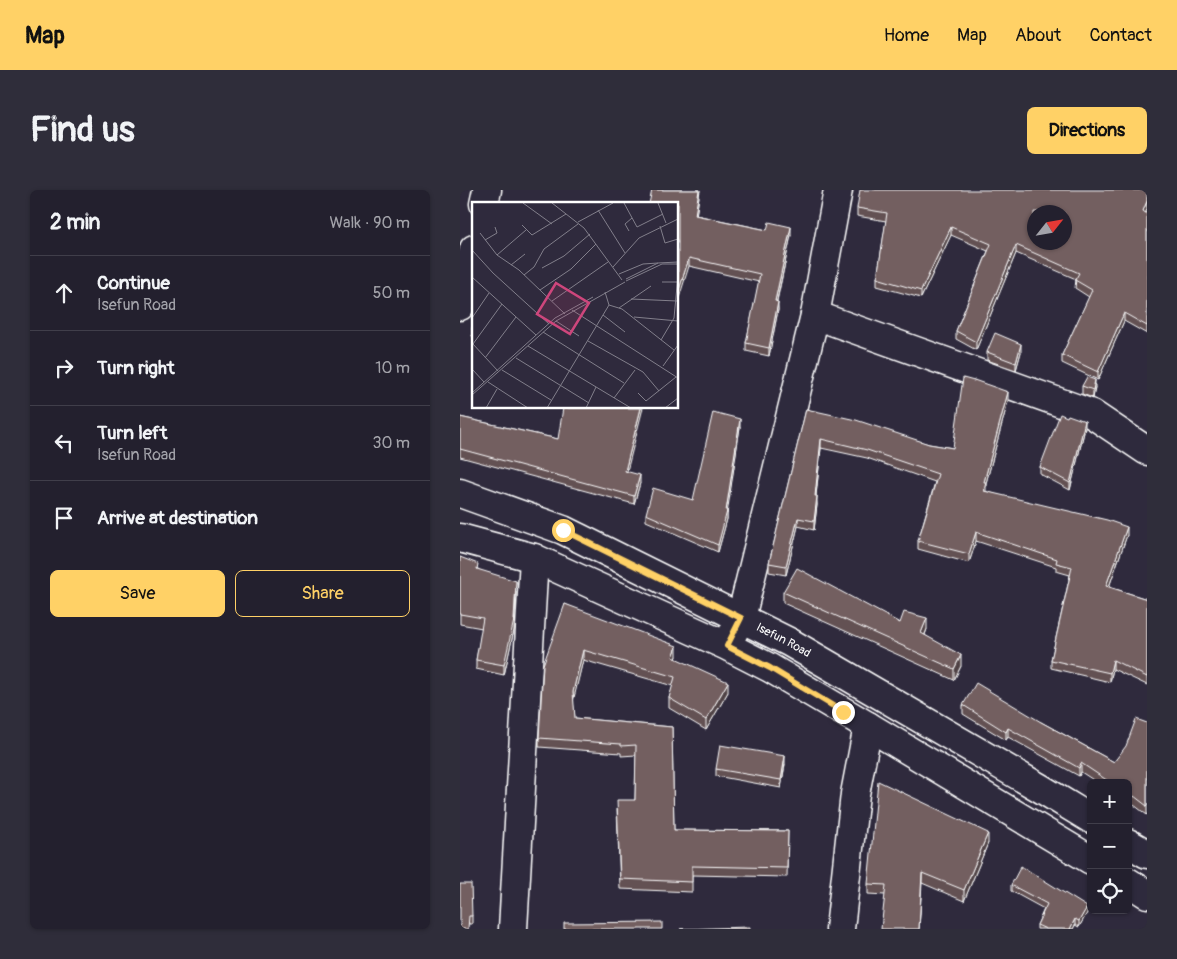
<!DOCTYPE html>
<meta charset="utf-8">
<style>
:root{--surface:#23202e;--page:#2f2d3a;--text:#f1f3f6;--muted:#a3a3aa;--line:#403e4a;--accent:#ffd166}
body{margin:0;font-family:Pangolin,sans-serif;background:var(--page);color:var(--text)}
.controls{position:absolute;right:15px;bottom:15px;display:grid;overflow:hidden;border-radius:8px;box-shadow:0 1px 4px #0004}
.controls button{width:45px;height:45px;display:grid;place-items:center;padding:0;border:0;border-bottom:1px solid var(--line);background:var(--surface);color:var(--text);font:25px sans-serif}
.compass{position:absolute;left:567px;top:15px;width:45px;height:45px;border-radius:50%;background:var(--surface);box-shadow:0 1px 4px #0004;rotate:59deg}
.stop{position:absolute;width:15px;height:15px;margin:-11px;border:4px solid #ffd166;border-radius:50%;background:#fff}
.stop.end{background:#ffd166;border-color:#fff;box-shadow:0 1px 5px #0008}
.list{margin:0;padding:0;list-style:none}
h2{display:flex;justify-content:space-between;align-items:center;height:65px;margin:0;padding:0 20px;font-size:21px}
h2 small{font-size:16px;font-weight:400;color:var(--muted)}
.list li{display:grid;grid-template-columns:32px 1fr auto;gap:15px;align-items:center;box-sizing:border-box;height:75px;padding:0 20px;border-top:1px solid var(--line)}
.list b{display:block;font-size:19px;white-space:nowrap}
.list p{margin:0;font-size:16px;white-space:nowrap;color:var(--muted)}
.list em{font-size:16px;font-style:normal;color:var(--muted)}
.actions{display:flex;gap:10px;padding:15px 20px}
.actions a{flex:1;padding:11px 0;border:1px solid var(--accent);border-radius:8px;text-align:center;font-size:18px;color:var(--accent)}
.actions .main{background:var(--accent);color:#111}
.icon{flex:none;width:28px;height:28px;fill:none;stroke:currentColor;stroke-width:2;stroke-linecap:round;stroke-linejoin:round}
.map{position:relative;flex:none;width:687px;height:739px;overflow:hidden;border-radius:8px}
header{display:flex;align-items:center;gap:30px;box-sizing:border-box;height:70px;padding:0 25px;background:var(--accent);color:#111}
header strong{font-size:24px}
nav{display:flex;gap:28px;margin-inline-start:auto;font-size:18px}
.intro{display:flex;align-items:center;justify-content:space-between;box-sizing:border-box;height:120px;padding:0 30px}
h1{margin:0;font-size:35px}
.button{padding:12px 22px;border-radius:8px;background:var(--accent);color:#111;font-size:18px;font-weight:700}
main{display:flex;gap:30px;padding:0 30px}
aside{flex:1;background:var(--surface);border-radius:8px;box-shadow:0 1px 4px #0004}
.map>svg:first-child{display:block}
</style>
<header>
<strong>Map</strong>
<nav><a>Home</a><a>Map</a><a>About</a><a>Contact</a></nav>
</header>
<div class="intro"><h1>Find us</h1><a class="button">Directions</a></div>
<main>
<aside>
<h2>2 min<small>Walk · 90 m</small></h2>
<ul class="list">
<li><svg class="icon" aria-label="ahead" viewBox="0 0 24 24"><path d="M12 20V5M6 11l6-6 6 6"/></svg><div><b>Continue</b><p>Isefun Road</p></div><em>50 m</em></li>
<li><svg class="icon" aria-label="right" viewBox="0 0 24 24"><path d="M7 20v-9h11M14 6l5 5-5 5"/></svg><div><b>Turn right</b></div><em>10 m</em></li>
<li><svg class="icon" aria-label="left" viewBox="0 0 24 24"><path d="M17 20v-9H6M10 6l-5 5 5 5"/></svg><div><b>Turn left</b><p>Isefun Road</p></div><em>30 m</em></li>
<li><svg class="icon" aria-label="arrive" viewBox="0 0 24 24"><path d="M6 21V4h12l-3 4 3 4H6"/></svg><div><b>Arrive at destination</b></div></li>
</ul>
<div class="actions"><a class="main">Save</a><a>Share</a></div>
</aside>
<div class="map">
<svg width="687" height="739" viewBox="0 0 687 739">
<rect width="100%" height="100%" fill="#2f2a3d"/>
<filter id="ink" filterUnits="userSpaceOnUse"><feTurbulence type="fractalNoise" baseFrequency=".02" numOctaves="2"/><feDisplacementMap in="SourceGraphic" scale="10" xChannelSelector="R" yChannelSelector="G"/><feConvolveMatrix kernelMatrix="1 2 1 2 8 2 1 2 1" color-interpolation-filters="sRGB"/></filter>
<g filter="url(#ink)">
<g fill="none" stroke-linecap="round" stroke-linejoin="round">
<g stroke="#fff" stroke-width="31">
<g id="minor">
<path d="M24,14L27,0"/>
<path d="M0,116L14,59"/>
<path d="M355,125L632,224L687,261"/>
<path id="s1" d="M0,303L103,340L329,452L580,598L631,629"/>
<path d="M0,348L74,368L267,456L310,478L408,536L631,670"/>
<path d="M273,443L281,428L355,125L378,0"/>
<path d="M668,653L687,664"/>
<path d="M668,692L687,704"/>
<path d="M53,739L74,368"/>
<path d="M380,739L395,604L408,536"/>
</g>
</g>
<use href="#minor" stroke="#2f2a3d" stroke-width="28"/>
</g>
<path fill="#635153" stroke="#fff" d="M192,0H240L236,25L331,45L317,111L318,120L309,166L286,161V153L299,92L229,76Z
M687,0V19L685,23L687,24V144L664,131L638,190L602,173V165L629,107L615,98L616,89L556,63L516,160L496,149V141L528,61L491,45L461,108L417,96V88L426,31L397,26V18Z
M14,133V147L12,146V138Z
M527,162H561L556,180L527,170Z
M622,196L635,197L633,208L622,204Z
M548,211L526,293L525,301L667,345L649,397L687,409V495L653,479L650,492L591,478V470L610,385L596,381V377L516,351L509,373L458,359V351L475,292L407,268L361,258L356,306L357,315L354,340L338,336L326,385L309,382V373L346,219L469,254L493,258Z
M0,227L98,249L167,282L180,293L174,314L0,267Z
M607,227L625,238L610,300L580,284V277Z
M280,237L267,321V329L258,362L186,331V324L233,310Z
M0,367L18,379L56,401L54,440L44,485L16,479V470L22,438L0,434Z
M323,402L440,433L467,439L465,445L501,476L494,490L323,413Z
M105,414L217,466L216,469L268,502L246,540L209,518V508L213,496L123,470L113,510L115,528L212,537L214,640L328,641L327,687L232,685V702L160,699L157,619L175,610L176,565L161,566V563L79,557V548Z
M503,515L581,532L654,572L687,533V625L674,615L673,616L668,613V593H638L621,582L619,586L548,547L546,550L503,524Z
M325,574L321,598L256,586V579Z
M528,653L504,711L462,693L425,705L408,704V694Z
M0,694L12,726V734H9Z
M551,695L627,723L619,737L615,735L613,739H577V735L584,719L551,701Z"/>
<path fill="#504244" stroke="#fff" d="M239,0H240L235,33V25Z
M687,11V19L683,29V21Z
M331,37V45L315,119V111Z
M491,37V45L461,108V101Z
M556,55V63L516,160V152Z
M229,68V76L218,111V103Z
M318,112V120L309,166V158Z
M664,123V131L638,190V182Z
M561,154V162L556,180V173Z
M635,190V197L633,208V200Z
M548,202V211L526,293V301L524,309V292Z
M181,218H183L165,289V281Z
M280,229V237L267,324V321V329L258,362V355L266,321Z
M625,231V238L610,300V293Z
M361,249V258L355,314V306Z
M180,285V293L174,314V306Z
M357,306V315L354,340V331Z
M338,328V336L326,385V376Z
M667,337V345L646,405V396Z
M516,342V351L509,373V364Z
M56,391L54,440L44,485V475Z
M467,428V439L461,454V443Z
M217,456V466L213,477V467Z
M123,460V470L113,512V502Z
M501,465V476L494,490V479Z
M653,470V479L650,492V483Z
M268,492V502L246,540V530Z
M548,538V547L546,550V542Z
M325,566V574L321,598V590Z
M621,573V582L619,586V578Z
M528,643V653L504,711V700Z
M462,683V693L459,739Z
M627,717V723L619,737V731Z
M615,729V735L613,739H610Z"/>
<path fill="#735e61" stroke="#fff" fill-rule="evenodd" d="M192,0H239L235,25L307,40L309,32L331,37L315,111L318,112L309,158L286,153L300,84L229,68L218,103V14H189Z
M400,0H687V11L683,21L687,24V136L664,123L638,182L602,165L632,100L615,90L619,83L556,55L516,152L496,141L531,54L491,37L461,101L417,88L427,23L397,18ZM574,22H604V52H574Z
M535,143L561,154L556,173L527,162Z
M627,187L635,190L633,200L622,196Z
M503,188L514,191V190L548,202L524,292H526L524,301L647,330L667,337L646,396L687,409V487L653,470L650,483L591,470L612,377L596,373L597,369L516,342L509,364L458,351L478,284L407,260L361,249L355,306H357L354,331L338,328L326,376L309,373L346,219L396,230L469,254L493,258Z
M103,218H181L165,281L180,285L174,306L0,259V227L98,249Z
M253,222L280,229L266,321H267L258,355L186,324L193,298L233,310Z
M600,224L607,227L608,225L625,231L610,293L580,277Z
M0,367L18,374L17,379L56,391L54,430L44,475L16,470L23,428L0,424Z
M337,378L440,433L444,422L467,428L461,443L501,465L494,479L323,402Z
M105,414L217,456L213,467L268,492L246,530L209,508L215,487L123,460L113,502L115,528L212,537L214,640L328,641L327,678L232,676V692L160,689L157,610H175L176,555L161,556V554L79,548L83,475Z
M516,493L581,532L654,572L666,556L676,529L687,533V616L674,606L673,608L668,604V593H651L621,573L619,578L548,538L546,542L503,515Z
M260,555L325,566L321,590L256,579Z
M418,591L528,643L504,700L462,683L459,739H421L426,695L408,694Z
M561,676L627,717L619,731L615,729L610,739H586L577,735L587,714L551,695Z
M0,694H11L12,726H9L8,739H0Z
M202,732V739H104V733Z
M290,737V739H220Z"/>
</g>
<g fill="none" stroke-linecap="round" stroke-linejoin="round" filter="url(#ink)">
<path stroke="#ffd166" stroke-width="6" d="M103,340L281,428L267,456L310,478L383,522"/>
</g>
<g text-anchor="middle" stroke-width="5" stroke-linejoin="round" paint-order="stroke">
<g font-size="12" fill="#fff" stroke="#2f2a3d">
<text dy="4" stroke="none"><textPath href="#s1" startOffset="356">Isefun Road</textPath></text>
</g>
</g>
<g transform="translate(12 12)">
<rect width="206" height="206" fill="#2f2a3d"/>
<path fill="none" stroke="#827f8b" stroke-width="1" d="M51,1L80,22M80,1L112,26L150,78M152,1L165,25L191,12M186,1L194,21M126,8L153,51M106,20L141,1M50,23L60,33L94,12M188,24L193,41L206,37M157,29L153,22L160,16M8,31L25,53L47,68L93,112M13,38L25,31L23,25M0,48L21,71L77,122M25,53L54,28M39,63L53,52M141,65L167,36L206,17M70,66L92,54L118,32M147,72L171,62L186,61M52,73L62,65L72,47L106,22M0,75L64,133M154,77L186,61L206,60M154,79L190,62H206M190,80H206M68,88L99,67L124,42M159,97L205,99M80,99L136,60M137,103L150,107L202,148M147,106L179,84M100,108L206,176M131,113L153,130M162,115L206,119M0,116L17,91M84,119L107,134M71,130L152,181M189,138L202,116L206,73M116,139L171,170L187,189M0,141L26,169M1,142L30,102M56,144L159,206M13,156L44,115M44,156L117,201M191,164L206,143M0,167L12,180M30,168L79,198M16,180L56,206M0,191L83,116L121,95M166,191L174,199L204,175M0,193L84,119L153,80M142,196L163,168M14,206L25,187M75,206L137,103L133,90M114,206L124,185M193,206L206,196"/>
<path fill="#ce467c" fill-opacity="0.15" stroke="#ce467c" stroke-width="2.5" d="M84,81L117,101L98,132L65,112Z"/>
<rect width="206" height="206" fill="none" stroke="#fff" stroke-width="2.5"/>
</g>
</svg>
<div class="controls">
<button>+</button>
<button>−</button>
<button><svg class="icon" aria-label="locate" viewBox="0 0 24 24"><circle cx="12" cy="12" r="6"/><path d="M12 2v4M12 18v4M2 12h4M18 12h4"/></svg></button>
</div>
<svg class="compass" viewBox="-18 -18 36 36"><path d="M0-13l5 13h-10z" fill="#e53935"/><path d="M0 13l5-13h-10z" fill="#a3a3aa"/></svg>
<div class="stop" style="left:103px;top:340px"></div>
<div class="stop end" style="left:383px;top:522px"></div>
</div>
</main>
